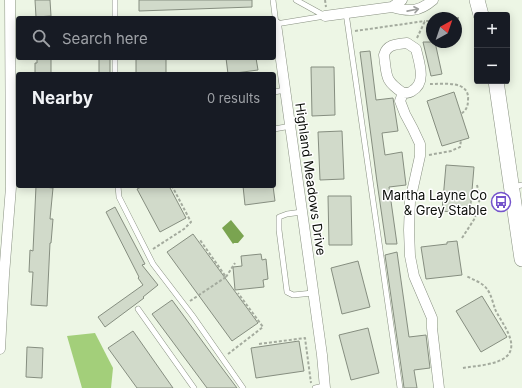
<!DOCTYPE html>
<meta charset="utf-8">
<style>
:root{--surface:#171b24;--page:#242831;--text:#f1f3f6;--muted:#9ea1a6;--line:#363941}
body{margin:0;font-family:Inter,sans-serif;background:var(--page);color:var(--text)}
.controls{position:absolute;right:12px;top:12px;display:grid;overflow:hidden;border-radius:4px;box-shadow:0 2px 10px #0003}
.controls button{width:36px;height:36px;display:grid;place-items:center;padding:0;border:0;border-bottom:1px solid var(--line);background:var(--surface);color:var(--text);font:20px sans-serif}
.compass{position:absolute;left:426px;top:12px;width:36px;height:36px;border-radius:50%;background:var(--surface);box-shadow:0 2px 10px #0003;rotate:40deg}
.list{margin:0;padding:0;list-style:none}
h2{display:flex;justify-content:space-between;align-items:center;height:52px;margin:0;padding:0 16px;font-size:17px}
h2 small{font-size:13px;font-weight:400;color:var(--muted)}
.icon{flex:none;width:22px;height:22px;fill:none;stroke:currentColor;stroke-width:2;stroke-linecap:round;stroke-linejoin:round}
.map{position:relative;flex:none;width:522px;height:388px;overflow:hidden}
.search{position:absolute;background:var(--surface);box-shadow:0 2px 10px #0003;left:16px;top:16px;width:260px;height:44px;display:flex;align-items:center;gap:10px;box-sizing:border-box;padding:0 14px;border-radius:4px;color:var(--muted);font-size:15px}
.panel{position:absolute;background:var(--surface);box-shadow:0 2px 10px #0003;left:16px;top:72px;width:260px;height:116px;border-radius:4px}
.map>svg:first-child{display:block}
</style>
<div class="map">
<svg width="522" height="388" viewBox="0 0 522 388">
<rect width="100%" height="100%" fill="#edf6e5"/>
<path fill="#a3cf7a" d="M95,333L113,368L111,388H82L67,336Z"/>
<path fill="#7aa450" d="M231,220L244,236L238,243H234L233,244L222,228Z"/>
<path fill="#d1daca" stroke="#868e80" d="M35,0H50L51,16L36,17Z
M139,0H252V7L139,11Z
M423,42H435L442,74L431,76Z
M370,51L376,100L393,98L398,131L382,133L385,155L402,152L406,185L389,187L397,244H386L377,182L360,52Z
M37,58H51V74H35V63H37Z
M99,58H110V74H99Z
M136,58H166V74H136Z
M226,58H256L258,70L228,74Z
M311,67H334L335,115L312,116Z
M454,92L469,138L442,146L427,101Z
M342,131L344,179L320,180L318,132Z
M446,165L474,167L470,214L442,211Z
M36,186L53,188L50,219H53L51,243H50L47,306L31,305L33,272H29L30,250L33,251Z
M143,186H169L186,218L160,232L137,189Z
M243,186H273L275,201L245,205Z
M328,196H351L352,245H329Z
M115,207L145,264L142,265L158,285L143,297L144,298L105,327L98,317L143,285L138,278L139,277L106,212Z
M193,234L258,323L232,341L167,252Z
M457,241L462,275L426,279L421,247L447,244V242Z
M397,252L409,337L426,335L430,368L414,370L417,388H404L403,380L385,255Z
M261,254L262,260L266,259L268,279L263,280L264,287L235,290L233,267L242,266L241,256Z
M358,261L370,307L342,314L331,268Z
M482,296L507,337L481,352L456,311Z
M172,300L219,364L237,388H207L152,314Z
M368,328L379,373L351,380L339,335Z
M133,331L173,388H137L108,348Z
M299,341L304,371L256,378L251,348Z
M27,347L43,348L42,378L26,377Z"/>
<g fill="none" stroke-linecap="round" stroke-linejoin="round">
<g stroke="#899182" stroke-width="6">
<path id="service" d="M273,0L276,24L325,16
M296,0L325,16
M346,13L400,388
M115,18V0
M115,58V74
M274,92L285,90
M274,129L291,126
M118,186L119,197L153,264L192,315L243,388
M513,187L522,185
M302,212L287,214L279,217V230L286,284L287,292L293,295L313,293
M138,309L194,388
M315,388L324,386"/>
</g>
<g stroke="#899182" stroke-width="11">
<path id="minor" d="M392,7C409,12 419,12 433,0
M325,16L392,7L402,0
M276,24L322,355L325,388
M407,43L416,49C419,62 427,83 412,91C410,93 405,93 403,93C384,80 387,76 384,55C387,44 397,44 407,43Z
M403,93L400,101L405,114L413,129L420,144V156L410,201L409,230L410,256L414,276L432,318V328L439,388
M0,349L4,275L11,187L10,0"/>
</g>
<g stroke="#899182" stroke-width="16">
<path id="secondary" d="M477,0L481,15
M496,81L522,259"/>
</g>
<path stroke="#a4ab9e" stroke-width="2" stroke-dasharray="3 2" stroke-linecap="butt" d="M325,0L326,7
M456,18H459
M355,31L425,21
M417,38L425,21H432
M430,84C443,84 470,80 468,100C468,107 466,110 461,114
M429,155L451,151L460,147L461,140
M462,238L475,218L480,198L477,185
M153,249L184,229L191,222L172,186
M226,277L235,263
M190,301L226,277L200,240
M259,344L305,338L311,383
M228,354L263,327L238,293
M463,368C474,366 498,365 507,356C520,343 500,321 495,309C493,303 491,294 487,289C483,283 472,279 466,276"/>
<use href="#service" stroke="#fff" stroke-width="5"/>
<use href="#minor" stroke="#fff" stroke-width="10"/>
<use href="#secondary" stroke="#fff" stroke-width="15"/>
</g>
<defs><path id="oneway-shaft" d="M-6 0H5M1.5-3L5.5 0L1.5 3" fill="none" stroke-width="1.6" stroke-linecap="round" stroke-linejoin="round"/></defs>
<use stroke="#9d9f9d" href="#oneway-shaft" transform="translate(413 10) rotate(-11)"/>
<defs>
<g id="bus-ring" transform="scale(1)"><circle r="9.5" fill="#fff" stroke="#7453cc" stroke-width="1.5"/><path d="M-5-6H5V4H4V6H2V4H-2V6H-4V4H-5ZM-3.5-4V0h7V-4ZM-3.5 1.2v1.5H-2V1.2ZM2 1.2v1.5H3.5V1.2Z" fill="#7453cc"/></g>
</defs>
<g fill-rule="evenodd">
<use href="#bus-ring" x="501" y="202"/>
</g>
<g text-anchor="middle" stroke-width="3" stroke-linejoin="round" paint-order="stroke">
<g font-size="13" fill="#0b0e09" stroke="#fff">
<text transform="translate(311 179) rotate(82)" y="5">Highland Meadows Drive</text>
</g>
<g font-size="13" fill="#0b0e09" stroke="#fff" text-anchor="end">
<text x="487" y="200">Martha Layne Co<tspan x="487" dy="15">&amp; Grey Stable</tspan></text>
</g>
</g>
</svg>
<div class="controls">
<button>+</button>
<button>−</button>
</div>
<svg class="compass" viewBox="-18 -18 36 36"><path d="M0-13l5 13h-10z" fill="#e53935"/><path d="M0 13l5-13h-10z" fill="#9ea1a6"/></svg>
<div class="search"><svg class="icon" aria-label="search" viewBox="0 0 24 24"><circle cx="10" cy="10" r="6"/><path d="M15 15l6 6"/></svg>Search here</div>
<section class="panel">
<h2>Nearby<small>0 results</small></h2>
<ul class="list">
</ul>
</section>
</div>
